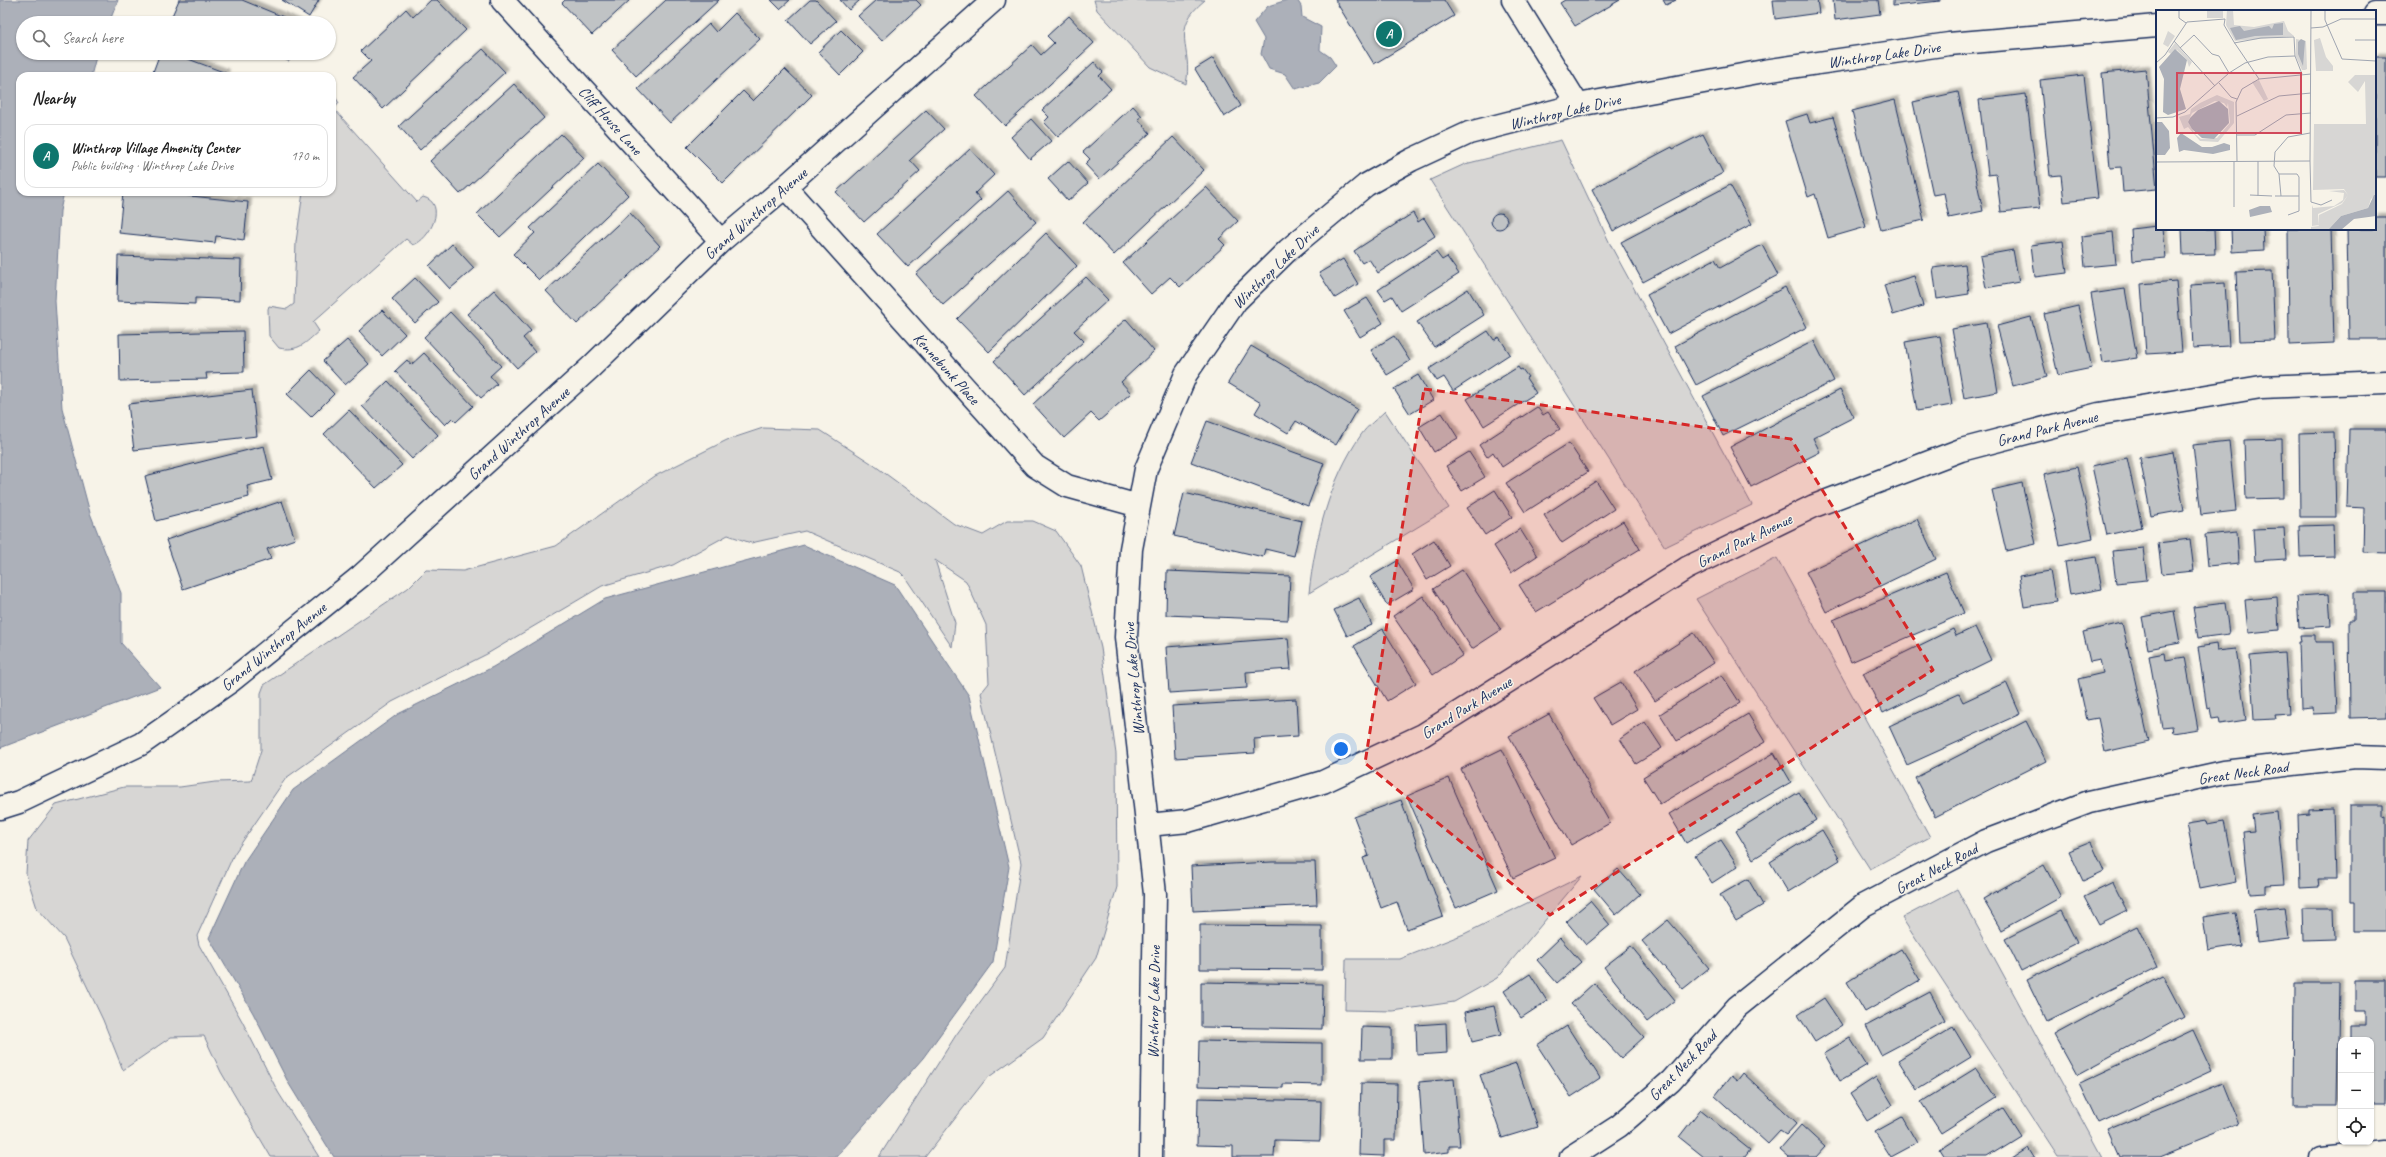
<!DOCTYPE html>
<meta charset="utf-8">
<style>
:root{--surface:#fff;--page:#f6f6f6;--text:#222;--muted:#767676;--line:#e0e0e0;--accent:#0f766e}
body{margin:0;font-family:Caveat,sans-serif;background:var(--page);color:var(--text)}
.controls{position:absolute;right:12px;bottom:12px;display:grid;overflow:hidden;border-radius:8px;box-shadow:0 1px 3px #0004}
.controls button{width:36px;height:36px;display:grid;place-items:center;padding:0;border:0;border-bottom:1px solid var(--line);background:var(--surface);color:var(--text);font:20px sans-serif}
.you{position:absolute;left:1341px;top:749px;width:14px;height:14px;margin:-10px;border:3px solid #fff;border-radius:50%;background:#1a73e8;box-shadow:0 0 0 6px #1a73e833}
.badge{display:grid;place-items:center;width:26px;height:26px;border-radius:50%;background:var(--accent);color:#fff;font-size:13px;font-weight:700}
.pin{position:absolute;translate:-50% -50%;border:2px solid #fff;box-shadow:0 1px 4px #0006}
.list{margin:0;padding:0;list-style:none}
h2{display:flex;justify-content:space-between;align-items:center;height:52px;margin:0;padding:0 16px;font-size:17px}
h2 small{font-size:13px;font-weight:400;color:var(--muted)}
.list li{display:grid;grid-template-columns:26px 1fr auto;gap:12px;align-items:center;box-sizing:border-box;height:64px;margin:0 8px 8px;padding:0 8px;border:1px solid var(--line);border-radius:12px}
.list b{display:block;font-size:15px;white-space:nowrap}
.list p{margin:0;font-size:13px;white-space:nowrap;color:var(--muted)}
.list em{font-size:13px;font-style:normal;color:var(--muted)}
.icon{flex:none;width:22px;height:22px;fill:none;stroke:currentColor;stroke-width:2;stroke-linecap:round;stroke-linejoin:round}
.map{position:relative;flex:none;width:2386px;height:1157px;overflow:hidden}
.search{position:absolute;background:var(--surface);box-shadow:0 1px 3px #0004;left:16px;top:16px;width:320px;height:44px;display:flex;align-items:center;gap:10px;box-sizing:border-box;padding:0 14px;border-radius:22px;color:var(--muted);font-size:15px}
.panel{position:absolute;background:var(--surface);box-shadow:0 1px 3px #0004;left:16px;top:72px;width:320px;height:124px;border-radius:12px}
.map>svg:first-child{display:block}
</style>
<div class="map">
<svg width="2386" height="1157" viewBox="0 0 2386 1157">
<defs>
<filter id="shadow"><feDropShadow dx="3.5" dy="-3.5" stdDeviation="1" flood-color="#0004"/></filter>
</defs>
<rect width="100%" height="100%" fill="#f7f3e8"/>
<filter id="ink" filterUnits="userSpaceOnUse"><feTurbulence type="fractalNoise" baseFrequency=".025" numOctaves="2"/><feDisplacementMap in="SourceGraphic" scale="8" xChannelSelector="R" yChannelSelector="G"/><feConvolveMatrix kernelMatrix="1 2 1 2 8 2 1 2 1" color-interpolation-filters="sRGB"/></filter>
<g filter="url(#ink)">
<path fill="#d7d6d4" stroke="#798299" d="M1094,0H1205C1168,30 1194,48 1186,84L1150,67L1097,10Z
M332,92L339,103L334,109L417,202L423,197C448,203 430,240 413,245L406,239L313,322L319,331C305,343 299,352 279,348L269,336L268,309L269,306L287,309L294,304L296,242L303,192H332Z
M1561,140L1612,248L1752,505L1665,547L1430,180L1465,164Z
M1385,411L1449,508L1309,593C1315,539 1329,481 1361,435C1367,426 1377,419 1385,411Z
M763,428L820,430L871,463L954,524L983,535L1007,521H1033L1056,531L1081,566L1101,648L1116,754L1117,887L1096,958L1043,1038L986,1079L925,1157H879L956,1035L1005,968L1021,863L981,693L989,683L986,625L966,581L935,560L955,623L952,647L905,577L900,572L805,531L751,543L728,535L673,565L602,586L487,654L392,702L286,778L234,854L197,936L199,945L242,1021L278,1092L319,1157H271L221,1072L204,1036L171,1037L123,1070L103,1020L64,938L37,908L26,874L28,841L56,805L124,787H180L215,782L251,781L261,750V693L264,685L408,588L426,570L463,571L556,546L655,476L727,440Z
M1777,558L1930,837L1870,869L1696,599Z
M1582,876L1497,978L1454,1002L1393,1011L1345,1010L1346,959H1400L1464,934Z
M1957,889L2102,1157H2058L1902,918Z"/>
<path fill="#acb0b9" stroke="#727c95" d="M0,0H118L109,23H23V53H97L91,76H20V192H64L60,211L55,301L62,408L90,513L121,593V643L160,687L0,748Z
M1287,0H1297L1301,6L1302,17L1321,27L1320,50L1330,57L1336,66L1319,83L1295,89L1285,74L1269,69L1261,54L1264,39L1254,22L1268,6Z
M804,545L895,585L969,696L1009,867L993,962L923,1058L836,1157H334L289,1084L253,1013L209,938L244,862L293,790L398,714L493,667L605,599Z"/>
<path fill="#c0c3c5" stroke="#1b2f5e" filter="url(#shadow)" d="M179,0H242L298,23H183L171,18Z
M282,0H319L309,17Z
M431,0H437L466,30L383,109L353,77L371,61L361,51L406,9L413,17Z
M565,0H630L592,35L562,3Z
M666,0H719L636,76L612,50Z
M771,0H790L780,9Z
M810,0H816L836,21L810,44L788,20Z
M840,0H860L849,10Z
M876,0H916L921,5L882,41L858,16Z
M1335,0H1444L1454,16L1374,64Z
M1565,0H1620L1575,26L1560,3Z
M1663,0H1676L1666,5Z
M1773,0H1817L1819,13L1775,19Z
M1833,0H1878L1880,14L1835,20Z
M1893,0H1940V1L1893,6Z
M735,13L760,39L670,123L638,89L709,24L716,32Z
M1069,16L1094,43L1005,126L976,96L1032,45L1041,55L1054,43L1047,36Z
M841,30L863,52L840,75L818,52Z
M483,49L505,72L420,150L399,126Z
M160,53H172L226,73L225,76H166L153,72Z
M269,53H292L289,61Z
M2375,57H2386V177H2375Z
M1213,58L1241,106L1224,117L1195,69Z
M1094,62L1103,72L1099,76L1111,89L1058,137L1044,122L1049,117L1042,110Z
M785,69L812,95L723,183L687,147L743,91L753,101Z
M2146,69L2157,189L2123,192L2121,167L2110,168L2102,73Z
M2084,75L2098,198L2064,202L2061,175L2050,176L2040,80Z
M514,84L544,118L460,194L430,161Z
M1958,92L1983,211L1949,218L1944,193L1933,195L1913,102Z
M2026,94L2040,208L2001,212L1996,174L1988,175L1979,100Z
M1895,100L1924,220L1881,230L1852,111Z
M1133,106L1142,116L1138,119L1150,133L1099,179L1085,164L1090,159L1083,152Z
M926,110L944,129L910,160L920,171L864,222L836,192Z
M1807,114L1810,123L1833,117L1866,227L1828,238L1815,194L1808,197L1785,121Z
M1031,119L1051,141L1030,159L1011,137Z
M561,134L584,158L500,237L477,214Z
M1703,134L1723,173L1613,231L1592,189L1672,147L1673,149Z
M1173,137L1204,170L1114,255L1083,222Z
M970,149L994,175L975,193L981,200L908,267L877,234Z
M1068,161L1088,183L1068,201L1048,179Z
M598,164L628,195L539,280L513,254L535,233L530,228Z
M1730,185L1752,224L1643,282L1621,242Z
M1206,187L1238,221L1219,239L1225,245L1180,287L1170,277L1151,294L1123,263Z
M1008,191L1036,222L943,305L916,274Z
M123,192H153L248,202L244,240L216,236L215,243L119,233Z
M1491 221a8 8 0 1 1 16 0a8 8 0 1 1-16 0Z
M630,213L660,246L577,324L546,291Z
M1413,213L1418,222L1424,218L1435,236L1378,273L1369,259L1362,263L1354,251Z
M2375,217H2386V339H2349L2347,229H2375Z
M2157,226V229H2163L2166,258L2133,261L2131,229Z
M2182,229H2214L2215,254L2183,255Z
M2231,229H2263L2264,250L2232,252Z
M2288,229H2331L2334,343L2289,345Z
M2113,232L2116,264L2085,267L2082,236Z
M1046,233L1077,266L989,352L957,319Z
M2063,241L2067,273L2035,277L2031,245Z
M452,244L474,268L450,289L429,266Z
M1762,245L1778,275L1668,334L1647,295L1715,259L1720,268Z
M2013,250L2019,282L1986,288L1980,256Z
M1436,252L1442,260L1447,257L1459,274L1401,311L1392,296L1385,300L1378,290Z
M118,256L241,260L240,300L195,298V304L117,301Z
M1343,259L1358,284L1335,298L1319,273Z
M1965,264L1969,294L1937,299L1933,268Z
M2272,271L2275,340L2239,341L2236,272Z
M1914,276L1923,306L1893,315L1884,285Z
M1086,277L1108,300L1074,331L1084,341L1025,395L994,361Z
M415,278L438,302L415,323L392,299Z
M2176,281L2182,352L2146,354L2141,284Z
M2225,283L2229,346L2193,348L2190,285Z
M1785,287L1807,327L1696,385L1675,346Z
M1468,289L1484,315L1434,347L1417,322Z
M2125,289L2137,358L2103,363L2091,294Z
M494,290L531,331L523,338L535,352L517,368L467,314Z
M1367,298L1383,323L1360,337L1344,311Z
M2078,306L2092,368L2058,375L2044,314Z
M382,310L405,334L382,356L359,331Z
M450,312L501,366L490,376L497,384L481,398L424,337Z
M2031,317L2047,377L2013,386L1997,326Z
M1126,319L1154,351L1121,382L1131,393L1099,421L1091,413L1064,438L1033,404Z
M1986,323L1998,392L1964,398L1952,329Z
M243,331L244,372L206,373L207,379L120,381L119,334Z
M1488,331L1494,340L1499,337L1510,354L1453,391L1444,377L1437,381L1429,369Z
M1394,336L1410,361L1387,375L1371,350Z
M1940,336L1952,405L1917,411L1905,342Z
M347,340L369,364L345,385L323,361Z
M1814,341L1834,381L1723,436L1703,396Z
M1251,346L1357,409L1336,445L1296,421L1288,433L1255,413L1261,403L1228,383Z
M424,353L473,406L456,422L452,418L445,425L395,371L407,360L411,365Z
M1518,367L1520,370L1522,369L1528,377L1526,378L1536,393L1484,426L1467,399Z
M311,370L334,394L311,417L287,394Z
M1418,375L1433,400L1410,414L1394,389Z
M388,381L438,435L412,459L362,406Z
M252,390L257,436L134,450L128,404Z
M1840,390L1854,417L1813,438L1820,452L1751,487L1730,447Z
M1537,407L1543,415L1548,412L1560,429L1502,467L1493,452L1487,457L1479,445Z
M349,410L402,465L376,488L324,434Z
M1442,413L1458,438L1434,452L1419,427Z
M1207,421L1324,463L1308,506L1191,462Z
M2349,429H2386V553L2363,552L2364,508L2347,507Z
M2334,432L2336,517H2300L2299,433Z
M2282,439L2283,498L2246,499L2244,440Z
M2229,441L2236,511L2201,515L2193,445Z
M1569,443L1588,472L1525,512L1506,483Z
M264,446L272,480L247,486L249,497L156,521L145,476Z
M1469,452L1485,477L1462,491L1446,466Z
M2173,452L2184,510L2151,516L2140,458Z
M2127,458L2142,527L2107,535L2092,466Z
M2077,467L2093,538L2060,545L2044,474Z
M1596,481L1614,509L1562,543L1544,515Z
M2022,483L2036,544L2006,551L1992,490Z
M1495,490L1512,517L1485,535L1467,508Z
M1184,493L1302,521L1294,556L1265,549L1263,557L1174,536Z
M282,501L295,539L267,549L271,559L183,589L166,540Z
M1917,519L1936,559L1826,612L1806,572Z
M1623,521L1640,549L1536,612L1519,585Z
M2333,525L2334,556L2300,557L2299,526Z
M2284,528L2286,559L2255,561L2253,529Z
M1520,529L1537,556L1511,573L1494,546Z
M2237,532L2239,563L2208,566L2205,535Z
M2190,539L2194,571L2162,574L2158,543Z
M1434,540L1450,566L1427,580L1412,554Z
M2143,548L2147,580L2116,583L2112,551Z
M2096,557L2102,589L2070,595L2065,562Z
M1397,561L1414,589L1387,605L1370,577Z
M1462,570L1501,630L1472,649L1433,589Z
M1167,571L1290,576L1288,620L1166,615Z
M2050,571L2056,602L2024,607L2019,576Z
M1946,572L1964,613L1851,662L1833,620Z
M2354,592H2386V717L2350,718L2349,620H2354Z
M2329,594L2331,626L2299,628L2297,596Z
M1423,596L1463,655L1433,675L1393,616Z
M2277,597L2279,630L2248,633L2245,600Z
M1359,598L1372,625L1347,636L1334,610Z
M2225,603L2229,634L2198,638L2193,607Z
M2174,611L2180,643L2148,649L2142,617Z
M2122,623L2149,742L2105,752L2098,718L2087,720L2078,679L2103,673L2100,660L2090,662L2083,632Z
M1975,627L1991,660L1883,713L1863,673L1953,629L1956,636Z
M1383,629L1416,683L1387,701L1354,646Z
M1694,633L1714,663L1655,701L1635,671Z
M2300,635H2315V642H2334L2337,713L2313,714L2312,708L2301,709L2299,642H2301Z
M1288,638L1291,669L1246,672L1247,688L1169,693L1166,647Z
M2216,644L2217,651L2236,649L2246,720L2220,724L2219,718L2212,719L2210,708L2207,709L2198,647Z
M2165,653L2166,660L2185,657L2198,729L2173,733L2172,726L2162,727L2149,656Z
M2285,653L2289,714L2275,715L2276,719L2254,720L2250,656Z
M1722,675L1740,703L1677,741L1660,714Z
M1621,682L1637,709L1610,725L1593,698Z
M2006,682L2020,714L1907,765L1889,726L1959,694L1963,702Z
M1296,699L1298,736L1254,739L1255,753L1175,758L1172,706Z
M1549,714L1610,823L1571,845L1509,736Z
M1748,714L1765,742L1660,804L1643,777Z
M2026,721L2046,761L1935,817L1915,778Z
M1645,722L1662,748L1636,764L1620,739Z
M1502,749L1555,858L1513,878L1461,769Z
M1774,753L1791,782L1686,843L1669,814Z
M1449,778L1498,890L1456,908L1407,796Z
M1799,792L1816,820L1753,859L1736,831Z
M1401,800L1443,916L1407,929L1397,902L1381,908L1363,858L1369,856L1354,817Z
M2350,805H2383V817L2386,816V931H2354V902H2350Z
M2333,809L2335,879H2318L2319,887L2300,888L2298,815L2309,814V810Z
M2277,812L2284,884L2266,885V893L2249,894L2243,832L2254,831L2252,815Z
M2206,821L2207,824L2224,821L2236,882L2200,889L2187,824Z
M1822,830L1840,860L1788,892L1770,862Z
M1721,840L1738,866L1712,883L1695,856Z
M2091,842L2104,871L2083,881L2069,851Z
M1272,862H1315L1317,905L1193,911L1191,866Z
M2044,865L2061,897L2001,930L1983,899Z
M1618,869L1640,894L1616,915L1594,889Z
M1748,879L1763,905L1736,921L1720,895Z
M2113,883L2127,911L2099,925L2084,897Z
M1590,901L1610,925L1586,945L1566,921Z
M2285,907L2289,939L2257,943L2253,910Z
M2302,908H2334L2335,939L2303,940Z
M2061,911L2077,943L2021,971L2005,939Z
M2236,912L2241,945L2208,950L2203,917Z
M1668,920L1709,968L1683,989L1642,941Z
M1200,925L1322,926V970L1200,969Z
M2137,926L2157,967L2047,1021L2027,980Z
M1560,938L1581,962L1557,983L1537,960Z
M1631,946L1675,1000L1647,1022L1604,967Z
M1901,949L1920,980L1865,1012L1847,982Z
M1530,974L1547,1001L1521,1018L1504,991Z
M2163,976L2184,1016L2076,1075L2054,1035Z
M2355,980H2386V1103H2371V1040H2350V1026H2366V1011H2355Z
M1201,982L1323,984L1322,1029L1201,1027Z
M1594,983L1644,1037L1621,1058L1571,1004Z
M2294,983H2339L2337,1106H2293Z
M1930,992L1945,1021L1881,1055L1866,1026Z
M1824,998L1842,1025L1815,1042L1798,1015Z
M1494,1006L1501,1035L1472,1042L1465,1012Z
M1446,1023L1447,1053L1417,1055L1416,1025Z
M1567,1026L1600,1078L1571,1097L1537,1045Z
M1362,1027L1392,1028V1059H1361Z
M1953,1027L1971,1057L1917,1090L1898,1060Z
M2193,1030L2212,1071L2099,1123L2080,1083Z
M1850,1038L1867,1065L1840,1081L1824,1053Z
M1199,1041L1322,1043V1085L1283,1084V1088L1198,1086Z
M1516,1063L1538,1127L1502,1138L1480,1075Z
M1976,1068L1996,1098L1941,1133L1921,1102Z
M1743,1073L1797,1123L1786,1135L1780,1131L1768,1144L1715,1096L1731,1076L1737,1081Z
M1876,1077L1893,1105L1867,1121L1850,1094Z
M1454,1079L1460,1146H1449V1152L1424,1155L1419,1082Z
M1361,1083L1397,1084L1396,1140H1384V1156L1359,1155Z
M2222,1083L2239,1125L2160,1157H2120L2108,1130Z
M1198,1098L1321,1101L1320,1141L1275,1140L1274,1157H1233V1146L1197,1145Z
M2003,1108L2021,1136L1987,1157H1945L1940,1149Z
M1700,1110L1750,1150L1745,1157H1704L1679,1137Z
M1902,1117L1917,1143L1891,1157L1875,1132Z
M1801,1125L1825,1147L1816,1157H1789L1780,1149Z
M2028,1146L2035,1157H2011Z"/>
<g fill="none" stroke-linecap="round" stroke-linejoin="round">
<g stroke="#1b2f5e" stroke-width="25">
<path id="minor" d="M502,0L721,241
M1513,0L1578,105
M2375,14H2386
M785,187L1035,466L1067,486L1139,506
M0,808L19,802L141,744L231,681L361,576L591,367L721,241L785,187L994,0
M1148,825L1188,821L1323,782L1423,735L1687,568L1814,506L1961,450L2099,414L2261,387L2386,382
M1151,1157L1155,894L1126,637L1131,549L1146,469L1186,374L1236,301L1288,250L1366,185L1411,160L1469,133L1578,105L1764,71L1949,44L2157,26
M1571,1157L1619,1126L1671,1081L1737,1007L1864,905L1986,841L2089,802L2224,772L2355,757L2386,758
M2320,1157L2386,1150"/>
</g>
<use href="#minor" stroke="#f7f3e8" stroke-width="22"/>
</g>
</g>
<path fill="#d62828" fill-opacity="0.2" stroke="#d62828" stroke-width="3" stroke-dasharray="8 5" stroke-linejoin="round" d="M1424,389L1791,439L1933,670L1550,915L1365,763Z"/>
<g text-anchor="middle" stroke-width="3" stroke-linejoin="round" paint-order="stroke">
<g font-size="16" fill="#1b2f5e" stroke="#f7f3e8">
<text transform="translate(1884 54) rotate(-8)" y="6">Winthrop Lake Drive</text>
<text transform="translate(1565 111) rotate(-13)" y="6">Winthrop Lake Drive</text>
<text transform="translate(611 120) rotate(48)" y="6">Cliff House Lane</text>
<text transform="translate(755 213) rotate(-41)" y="6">Grand Winthrop Avenue</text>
<text transform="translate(1275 266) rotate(-44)" y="6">Winthrop Lake Drive</text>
<text transform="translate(947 368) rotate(48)" y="6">Kennebunk Place</text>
<text transform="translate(2047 428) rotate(-14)" y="6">Grand Park Avenue</text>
<text transform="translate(518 433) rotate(-42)" y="6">Grand Winthrop Avenue</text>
<text transform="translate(1744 540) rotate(-26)" y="6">Grand Park Avenue</text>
<text transform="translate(273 646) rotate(-39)" y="6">Grand Winthrop Avenue</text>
<text transform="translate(1133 679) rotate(-95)" y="6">Winthrop Lake Drive</text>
<text transform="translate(1466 707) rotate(-32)" y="6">Grand Park Avenue</text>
<text transform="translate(2243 772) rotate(-8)" y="6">Great Neck Road</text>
<text transform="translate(1936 868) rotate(-28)" y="6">Great Neck Road</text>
<text transform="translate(1153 1002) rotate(-89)" y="6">Winthrop Lake Drive</text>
<text transform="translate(1682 1065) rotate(-46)" y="6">Great Neck Road</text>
</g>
</g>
<g transform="translate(2156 10)">
<rect width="220" height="220" fill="#f7f3e8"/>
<path d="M51,0H67V8H51ZM71,0H77L78,15L98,17L128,11L132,21L138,26L79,31L70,15ZM12,21L19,26L12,37L7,34ZM164,28L170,47L177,56V61H160L158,30ZM140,29L150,31L151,59L149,60H146L140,47ZM19,33L36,52L33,57L31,50L21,40L15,44L12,42ZM199,65H220V185L215,189L212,198L185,206L172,220H155V217L163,216V205L186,194L192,185L188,179L157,180L158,114H210L209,71L202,82L192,72ZM103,70L112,89L108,91L96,72ZM61,85L78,92V113L62,132L44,131L32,117L28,119L23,107L34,104L35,99L44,93ZM59,91L68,93L71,97L72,93L74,113L61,128L45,129L39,124L32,112L36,103ZM188,180L192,185L186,193L162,204L163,215L156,216V195L157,198L178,196L187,190L188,183L173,181Z" fill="#d7d6d4" fill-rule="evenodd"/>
<path d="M127,13V25L99,26L80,30L74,18L84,16L88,21L113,16L116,19L118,14ZM145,29L149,31L147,56L142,44V32ZM19,39L31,50L24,79L30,99L12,105L7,102L8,69L3,57ZM63,91L72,99L73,113L58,129L46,128L36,119L32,112L34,108L42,100ZM0,112H6L13,121L14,138L9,145H0ZM25,123L46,137H56L68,133L74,135V140L57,144L28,140L23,142L21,128ZM218,185H220V206L198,209L185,220H172L185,206L212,198ZM104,196H114L116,202L94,207L93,200Z" fill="#acb0b9"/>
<path fill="none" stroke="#9fa5b1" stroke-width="1" d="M23,0V8L30,13M169,0V10L186,49L220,51M155,18L167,17L185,9H220M199,30H220M18,31L59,76M78,33L105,28L138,27L139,46L146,64M24,38L38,25L56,44L63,46L73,63M0,53L9,45L31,12L69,9L68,15L78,32L103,69M63,73L75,87L81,89M81,106L123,86L155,83M0,108L17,107L29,102L73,63L89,53L112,47L139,46M81,125H99L130,105L155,103M81,151L80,92L86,79L103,69L155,64M102,151V186M154,151L155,192L165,195L176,190M0,152L154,151L155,0M78,152V197M123,164H141L143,167V201L132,205M94,185L116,186M119,186H143M125,186L123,164L118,156L119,142L132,127L154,123"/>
<path fill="#d1495b" fill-opacity="0.15" stroke="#d1495b" stroke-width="2" d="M21,63H145V123H21Z"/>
<rect width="220" height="220" fill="none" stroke="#1b2f5e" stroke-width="2"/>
</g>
</svg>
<div class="controls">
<button>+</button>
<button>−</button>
<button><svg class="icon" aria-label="locate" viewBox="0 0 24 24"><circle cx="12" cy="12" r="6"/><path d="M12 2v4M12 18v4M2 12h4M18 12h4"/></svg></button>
</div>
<div class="you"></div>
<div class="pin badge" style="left:1389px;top:34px">A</div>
<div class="search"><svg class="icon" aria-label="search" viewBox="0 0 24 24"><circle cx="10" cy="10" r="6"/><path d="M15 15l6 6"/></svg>Search here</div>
<section class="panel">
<h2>Nearby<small></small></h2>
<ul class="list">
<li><span class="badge">A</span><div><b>Winthrop Village Amenity Center</b><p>Public building · Winthrop Lake Drive</p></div><em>170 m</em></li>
</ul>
</section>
</div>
